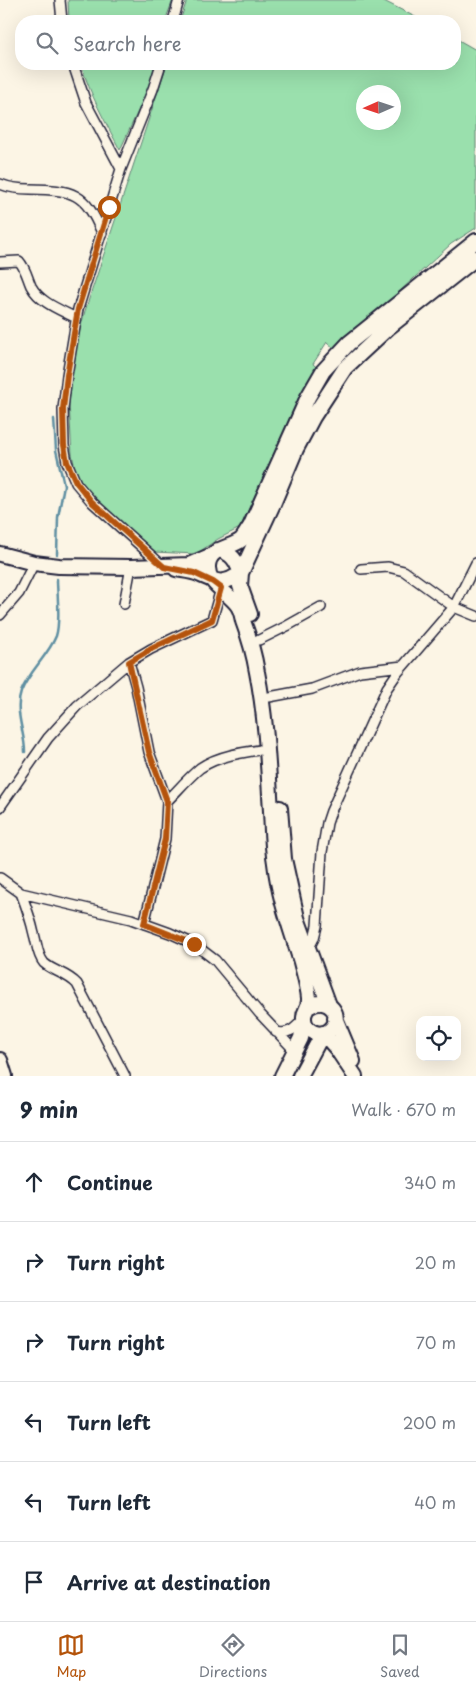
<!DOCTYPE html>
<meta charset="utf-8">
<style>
:root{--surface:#fff;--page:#f2f2f3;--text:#1f2937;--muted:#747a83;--line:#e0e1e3;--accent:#b45309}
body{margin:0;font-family:"Playpen Sans",sans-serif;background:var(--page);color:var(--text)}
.controls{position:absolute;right:15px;bottom:15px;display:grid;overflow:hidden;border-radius:10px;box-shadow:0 5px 20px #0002}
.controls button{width:45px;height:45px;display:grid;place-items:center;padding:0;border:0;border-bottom:1px solid var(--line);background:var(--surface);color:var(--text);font:25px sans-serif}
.compass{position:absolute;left:356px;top:85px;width:45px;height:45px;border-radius:50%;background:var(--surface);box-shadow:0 5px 20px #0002;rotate:267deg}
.stop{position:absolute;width:15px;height:15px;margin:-11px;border:4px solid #b45309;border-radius:50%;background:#fff}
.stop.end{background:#b45309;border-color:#fff;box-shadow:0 1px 5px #0008}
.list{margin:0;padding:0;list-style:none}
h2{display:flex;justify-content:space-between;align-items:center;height:65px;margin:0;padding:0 20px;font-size:21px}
h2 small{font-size:16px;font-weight:400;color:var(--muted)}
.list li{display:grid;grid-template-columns:32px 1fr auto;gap:15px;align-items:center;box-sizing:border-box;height:80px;padding:0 20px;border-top:1px solid var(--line)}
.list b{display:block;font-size:19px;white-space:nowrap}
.list em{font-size:16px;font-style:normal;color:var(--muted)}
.icon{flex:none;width:28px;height:28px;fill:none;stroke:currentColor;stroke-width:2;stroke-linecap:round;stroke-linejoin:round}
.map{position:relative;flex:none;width:476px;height:1076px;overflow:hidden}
.search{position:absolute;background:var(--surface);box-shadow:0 5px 20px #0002;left:15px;right:15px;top:15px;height:55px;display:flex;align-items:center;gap:12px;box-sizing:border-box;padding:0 18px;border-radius:20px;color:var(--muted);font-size:19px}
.sheet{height:545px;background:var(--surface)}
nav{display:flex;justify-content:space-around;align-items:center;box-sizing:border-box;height:70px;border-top:1px solid var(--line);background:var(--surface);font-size:14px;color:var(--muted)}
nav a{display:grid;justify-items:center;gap:2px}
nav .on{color:var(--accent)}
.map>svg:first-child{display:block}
</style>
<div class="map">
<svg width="476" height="1076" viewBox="0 0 476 1076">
<rect width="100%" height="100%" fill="#fcf5e5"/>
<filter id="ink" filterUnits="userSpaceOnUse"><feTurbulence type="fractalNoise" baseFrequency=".02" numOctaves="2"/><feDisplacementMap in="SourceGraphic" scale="10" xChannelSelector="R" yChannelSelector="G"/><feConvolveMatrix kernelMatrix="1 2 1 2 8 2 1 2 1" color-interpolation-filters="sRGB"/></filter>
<g filter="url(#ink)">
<path fill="#9ae0ad" stroke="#5e8174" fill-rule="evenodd" d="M68,0H173L165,21H69Z
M187,0H382L423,21H180Z
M455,38L476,50V228L451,244L336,350L327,342L313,364L323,373L287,425L240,528L218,539L196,554L154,552L95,501L76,473L72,454L69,403L75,348L85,311L167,64H455ZM364,92H394V122H364Z
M81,64H155L150,85L120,150C105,121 90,95 81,64Z"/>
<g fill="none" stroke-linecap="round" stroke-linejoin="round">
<path stroke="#5f8fa2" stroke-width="2.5" d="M54,419L56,450L64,485L58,517L57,554
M25,752C25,732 14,712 21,692C29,671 48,656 56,636C61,621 57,595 57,579"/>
<g stroke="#22223b" stroke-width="12">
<path id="street" d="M60,0L62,21
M173,21L179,0
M73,64L86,103L121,169L78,309L67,375L63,409L64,445L67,462L76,483L92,502L164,567
M121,169L153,89L161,64
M0,184C10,188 20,189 30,189C73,190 85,192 102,233
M0,262L19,261C26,269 27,277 31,286C40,303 61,310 76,318
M361,569L388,567L404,571L454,607L476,616
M124,604L131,567
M0,615L19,593L34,563
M259,640L287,626L321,607
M129,662L136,687L149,752L167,801
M269,697L312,689L360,671L403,666
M0,807L48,738L77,706L129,662L151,649L212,620L222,585
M0,878L21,893L131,919L170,933L194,944L215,960L260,1014L295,1051
M21,893C26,906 31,920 34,934C37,943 37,955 44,963C54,972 67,973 77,984L125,1076
M144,924L165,839L167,801C178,790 188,778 200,768C219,755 245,752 267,749
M309,948L314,938L317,926L322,852L327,823L331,811L387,688L398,672L454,607L476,563
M276,1032C289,1035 294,1029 303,1020"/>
</g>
<g stroke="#22223b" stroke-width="18">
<path id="secondary" d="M0,554L34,563L59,566L131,567L189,565L210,556
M176,569C183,570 190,571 196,573C215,581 222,587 241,573C236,560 232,553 218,550
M250,614L240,586L241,573L273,504L296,449L313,417L345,368L389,327L476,258
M280,808L284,859L297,918L329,1005
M310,1006C328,995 345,1016 330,1030C321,1038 305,1032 304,1019C303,1010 310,1009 309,998C308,986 304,974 301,962C291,929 279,898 275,863C272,846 272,828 271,811C268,764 266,717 257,672C254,654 249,637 243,621C242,616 241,610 238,606C229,592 207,585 208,566C209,547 230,549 241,540C244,537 247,531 250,527L308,397L323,371L349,343L476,241
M335,1018L353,1061
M0,1060L5,1076
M282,1076L301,1038L304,1019
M300,1076L323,1033L337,1049L355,1076"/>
</g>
<use href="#street" stroke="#fcf5e5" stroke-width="9"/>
<use href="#secondary" stroke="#fcf5e5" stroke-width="14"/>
</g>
</g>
<g fill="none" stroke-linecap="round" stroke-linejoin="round" filter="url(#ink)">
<path stroke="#b45309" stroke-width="6" d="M109,207L78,309L67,375L63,409L64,445L67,462L76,482L92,502L164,567L194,573L213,582L221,588L212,620L151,649L129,662L149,752L167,801L165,839L144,924L194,944"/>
</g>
</svg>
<div class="controls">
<button><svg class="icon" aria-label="locate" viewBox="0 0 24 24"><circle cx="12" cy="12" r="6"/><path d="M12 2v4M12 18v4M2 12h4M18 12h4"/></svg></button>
</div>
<svg class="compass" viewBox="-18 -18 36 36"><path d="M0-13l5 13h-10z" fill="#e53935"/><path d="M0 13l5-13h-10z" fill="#747a83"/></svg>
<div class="stop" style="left:109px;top:207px"></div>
<div class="stop end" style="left:194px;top:944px"></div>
<div class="search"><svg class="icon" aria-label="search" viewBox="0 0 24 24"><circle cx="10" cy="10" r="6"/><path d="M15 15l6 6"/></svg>Search here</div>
</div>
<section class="sheet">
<h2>9 min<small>Walk · 670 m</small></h2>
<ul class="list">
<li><svg class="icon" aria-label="ahead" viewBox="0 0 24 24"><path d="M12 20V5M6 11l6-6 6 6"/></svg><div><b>Continue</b></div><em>340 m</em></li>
<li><svg class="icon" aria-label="right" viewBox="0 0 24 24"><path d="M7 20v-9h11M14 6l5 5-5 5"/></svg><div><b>Turn right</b></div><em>20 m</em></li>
<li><svg class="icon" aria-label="right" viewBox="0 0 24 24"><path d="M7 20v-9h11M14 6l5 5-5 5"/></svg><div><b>Turn right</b></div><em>70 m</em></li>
<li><svg class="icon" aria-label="left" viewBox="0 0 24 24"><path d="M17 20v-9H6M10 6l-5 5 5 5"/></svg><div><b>Turn left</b></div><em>200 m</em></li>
<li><svg class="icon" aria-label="left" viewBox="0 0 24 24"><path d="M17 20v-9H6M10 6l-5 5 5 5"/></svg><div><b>Turn left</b></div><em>40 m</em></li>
<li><svg class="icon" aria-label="arrive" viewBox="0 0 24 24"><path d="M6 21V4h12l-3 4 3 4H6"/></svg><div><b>Arrive at destination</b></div></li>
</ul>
</section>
<nav>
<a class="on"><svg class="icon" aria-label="map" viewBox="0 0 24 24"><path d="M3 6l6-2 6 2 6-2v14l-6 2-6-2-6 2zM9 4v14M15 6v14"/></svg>Map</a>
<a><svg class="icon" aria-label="directions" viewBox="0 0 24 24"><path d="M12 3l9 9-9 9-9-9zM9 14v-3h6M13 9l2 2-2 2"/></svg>Directions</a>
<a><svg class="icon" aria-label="saved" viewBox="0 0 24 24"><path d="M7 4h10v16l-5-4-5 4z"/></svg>Saved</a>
</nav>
